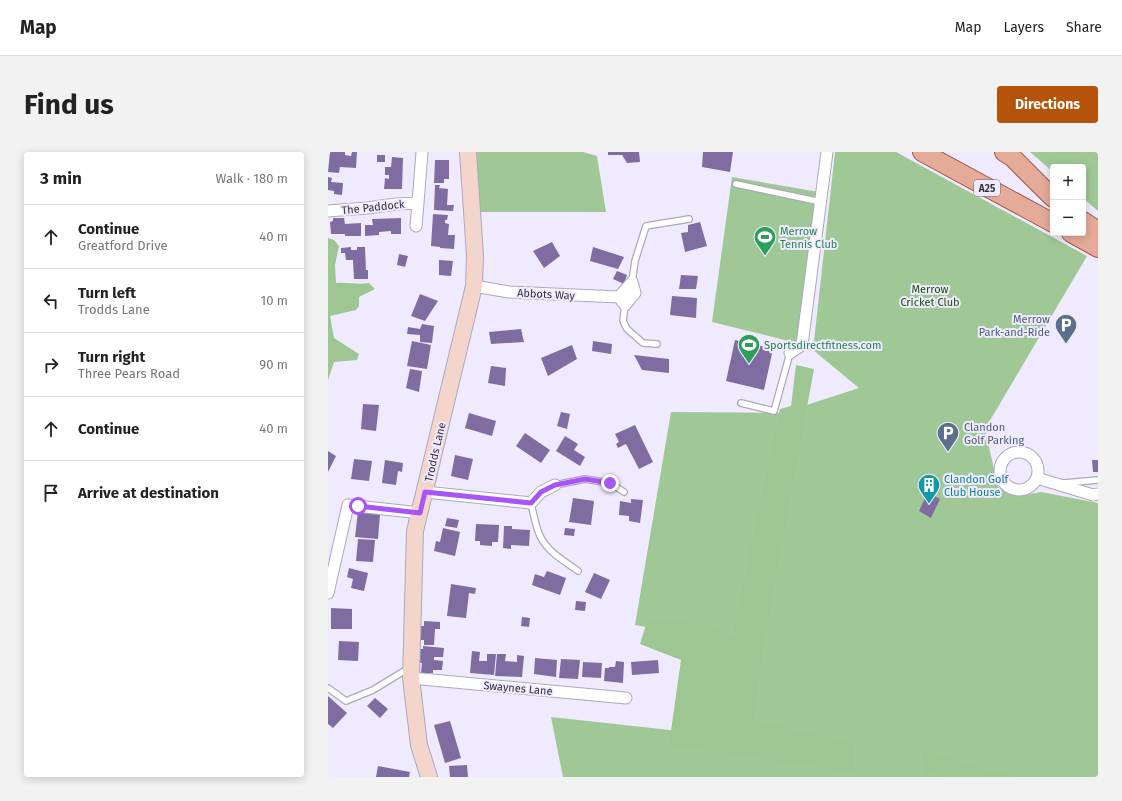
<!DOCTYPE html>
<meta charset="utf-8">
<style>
:root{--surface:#fff;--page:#f2f2f2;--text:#222;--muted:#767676;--line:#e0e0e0;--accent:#b45309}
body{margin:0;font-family:"Fira Sans",sans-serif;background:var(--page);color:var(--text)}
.controls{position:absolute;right:12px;top:12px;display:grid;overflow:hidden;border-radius:4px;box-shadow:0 2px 10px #0003}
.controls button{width:36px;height:36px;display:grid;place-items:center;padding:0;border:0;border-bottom:1px solid var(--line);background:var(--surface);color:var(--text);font:20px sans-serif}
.stop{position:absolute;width:12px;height:12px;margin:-9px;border:3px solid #a855f7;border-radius:50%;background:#fff}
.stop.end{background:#a855f7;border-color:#fff;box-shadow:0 1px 4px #0008}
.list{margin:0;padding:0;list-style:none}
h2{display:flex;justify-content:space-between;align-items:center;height:52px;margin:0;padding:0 16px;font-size:17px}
h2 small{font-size:13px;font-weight:400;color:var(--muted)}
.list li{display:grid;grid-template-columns:26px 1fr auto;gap:12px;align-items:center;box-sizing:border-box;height:64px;padding:0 16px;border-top:1px solid var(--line)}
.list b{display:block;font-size:15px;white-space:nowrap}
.list p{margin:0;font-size:13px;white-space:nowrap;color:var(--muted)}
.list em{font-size:13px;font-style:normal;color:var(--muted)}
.icon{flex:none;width:22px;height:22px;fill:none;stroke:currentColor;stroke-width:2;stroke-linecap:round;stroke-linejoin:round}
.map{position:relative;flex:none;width:770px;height:625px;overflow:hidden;border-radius:4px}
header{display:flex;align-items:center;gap:24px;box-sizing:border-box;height:56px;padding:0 20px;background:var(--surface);border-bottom:1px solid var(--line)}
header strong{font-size:19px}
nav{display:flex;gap:22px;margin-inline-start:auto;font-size:14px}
.intro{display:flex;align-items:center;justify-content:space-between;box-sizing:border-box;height:96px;padding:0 24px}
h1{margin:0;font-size:28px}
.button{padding:10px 18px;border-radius:4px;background:var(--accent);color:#fff;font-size:14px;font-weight:700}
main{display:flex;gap:24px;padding:0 24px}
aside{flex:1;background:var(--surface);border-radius:4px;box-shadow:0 2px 10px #0003}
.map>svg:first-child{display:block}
</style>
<header>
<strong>Map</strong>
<nav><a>Map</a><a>Layers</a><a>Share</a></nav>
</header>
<div class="intro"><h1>Find us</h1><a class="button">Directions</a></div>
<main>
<aside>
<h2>3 min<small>Walk · 180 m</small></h2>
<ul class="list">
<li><svg class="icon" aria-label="ahead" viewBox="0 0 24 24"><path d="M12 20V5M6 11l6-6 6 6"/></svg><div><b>Continue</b><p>Greatford Drive</p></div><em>40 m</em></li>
<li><svg class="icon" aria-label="left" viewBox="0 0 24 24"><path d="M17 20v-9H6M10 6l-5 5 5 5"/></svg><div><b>Turn left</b><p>Trodds Lane</p></div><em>10 m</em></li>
<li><svg class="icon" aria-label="right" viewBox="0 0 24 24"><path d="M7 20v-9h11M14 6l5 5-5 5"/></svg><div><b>Turn right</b><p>Three Pears Road</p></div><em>90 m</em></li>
<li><svg class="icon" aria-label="ahead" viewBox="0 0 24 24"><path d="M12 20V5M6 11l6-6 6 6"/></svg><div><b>Continue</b></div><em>40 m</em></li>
<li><svg class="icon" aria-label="arrive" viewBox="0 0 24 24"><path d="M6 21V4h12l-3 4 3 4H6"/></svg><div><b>Arrive at destination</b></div></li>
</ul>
</aside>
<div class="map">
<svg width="770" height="625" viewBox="0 0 770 625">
<rect width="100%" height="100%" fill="#f0eafe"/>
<path fill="#a0c796" d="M144,0H255L269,4L278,60H149Z
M507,0H568L759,104L657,277L670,335L690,344L713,340L770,351V625H235L223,565L415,586L386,487L307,473L343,260L454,261L531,236L485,198Z
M702,0H770V59L755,46V15H725V20Z
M404,25L491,40L469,191L384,170Z"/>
<path fill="#9ec693" d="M0,86L6,88L11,94L7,113L8,131C20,130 30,133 41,131L47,137L31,145V154L28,158L2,164L6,186L31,202L29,208L6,210L0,228Z
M468,213L486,217L434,501L426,568L525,591L526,620L341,593L353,508L312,492L320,466L381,473L404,485L452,257L463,254Z
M593,598L686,625H620L597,620Z"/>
<path fill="#7f6da1" d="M2,0H17V3L23,4L24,0H29L28,16L12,15L11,21L0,20Z
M280,0H311L312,10L299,11L294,3H280Z
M375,0H405L402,20L374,15Z
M49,3H57V10H49Z
M64,5L75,6L74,37H56L57,26L61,27V23H57V15H63Z
M107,8H121V27H116V31H106Z
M0,25L4,26L3,30L15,31L14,43L6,42V39L0,38Z
M107,33H112L111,36L120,37L119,53H126L125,59L106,58Z
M105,62L120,63L119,68H117V71L121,72L120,83H127L126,97L112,96V95L103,94Z
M5,66H16L17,72L33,71V84H17V82H3L2,70L5,69Z
M73,66V82H63V79L51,80V83L37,84V73H45L44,67Z
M372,70L379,94L357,100L353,81L360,80V73Z
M224,90L232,104L216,116L205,99Z
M23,95V98H29V95H37L38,118H40V127H26L25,108H18L17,101H13V96Z
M265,95L296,105L290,117L262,109Z
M71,102L80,104L77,115L69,113Z
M111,108L125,109L123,124L111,123Z
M289,119L299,123L296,132L285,127Z
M353,123L370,124L368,137H351Z
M92,142L110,149L97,169L83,164Z
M344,144L369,146L368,166L342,163Z
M94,172L106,174L104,191L92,190V183L79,182L80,175L92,177Z
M193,177L196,190L163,192L161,180Z
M407,188L445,197L436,238L398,229Z
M84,189L103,193L99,217L79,214Z
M265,189L284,192L283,202L264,199Z
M244,193L249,207L220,224L213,206Z
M306,203L341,207V221L314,218Z
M163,214L178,216L177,234L160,231Z
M82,217L94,219L91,240L78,236Z
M35,252L51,253L48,279L33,277Z
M233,260L242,262L239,277L229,274Z
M141,261L168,269L164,284L137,276Z
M307,273L325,310L311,317L298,292L290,296L288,292L291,290L287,282Z
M197,281L222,298L213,311L188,294Z
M237,284L250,292L246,298L257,305L252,314L228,299Z
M0,299L8,304L0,320Z
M127,303L145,307L140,328L123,324Z
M26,307L44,309L41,329L23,327Z
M57,308L75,311L74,320L70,319L68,333L54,331Z
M764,308H770V320H765Z
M600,340L612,347L603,366L591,359Z
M245,346L266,349L263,373L241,370Z
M303,347L315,348L312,371L301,369V364L291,363L292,349L303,351Z
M30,359L52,362L50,387L27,385Z
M119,366L131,368L129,376L117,374Z
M148,372L171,373L170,390H164V394L152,393V389H147Z
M176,374H184V377L202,378L201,394L183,393V397L175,396Z
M115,376L132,380L127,404L106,399L108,389L112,390Z
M237,376L247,377L246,384L236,383Z
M30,387L47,388L45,410L28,409Z
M21,416L40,421L36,439L23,436L25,427L19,425Z
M219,419L238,426L232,443L204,433L207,422L216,425Z
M266,421L282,428L273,447L257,440Z
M123,432L148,436L147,442L141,441L138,466L119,464Z
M248,449L258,450L257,459L247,458Z
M3,456L24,457V477H3Z
M194,465L202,466L201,475L193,474Z
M96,469L112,470V477H107L106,493H96V488H92L93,474H96Z
M11,489L31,490L30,509L10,508Z
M95,494L116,496L115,505H106V508L115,509L114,518H105V521H93L94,511H91L92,497H95Z
M144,499L152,500L151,509H159V502H168L166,523L142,521Z
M169,502H178L177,509L189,510V503L196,504L194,525L167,524Z
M207,506L229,508L228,525L206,522Z
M233,507L252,508L250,527L231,526Z
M330,508L331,521L304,523L303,510Z
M288,509L296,510L295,531L276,529L277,516H281V515H287Z
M255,510L274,511L273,526L254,525Z
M0,544L19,561L5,576L0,572Z
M47,546L60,557L52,566L39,554Z
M122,569L133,606L117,611L106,573Z
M139,613L140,625H122L121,614Z
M50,614L82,620L81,625H48Z"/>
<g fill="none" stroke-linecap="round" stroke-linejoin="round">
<g stroke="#aea8bb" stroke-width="8">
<path id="lane" d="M408,32L493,50
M304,130L307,109L318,74L361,67
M297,153L295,169L299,177L315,191L329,192
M413,251L446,259L462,201
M736,331L770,328
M227,333L257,327L282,331L296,340
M203,351C205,360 207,370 210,379C216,398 235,408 250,419
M0,536L18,549L45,538L81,516"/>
</g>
<g stroke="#aea8bb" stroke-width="13">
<path id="street" d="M0,59L39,56L68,52L90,51L94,0
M88,74L90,51
M146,134L181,140L291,145L304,130L307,141L297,153L291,145
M462,201L474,193L499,0
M672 319a19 19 0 1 1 38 0a19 19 0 1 1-38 0Z
M709,326L765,343L770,342
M97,340L203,351L213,340L227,333
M0,441L20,353L92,361
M83,526L298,546"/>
</g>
<g stroke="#aea8bb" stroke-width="18">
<path id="secondary" d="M101,625L91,593L83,526L87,379L146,134L147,104L140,0"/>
</g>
<g stroke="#9d5b4b" stroke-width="20">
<path id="primary" d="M594,0L725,71
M676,0L684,5L725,46
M755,69L770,79
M743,81L770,96"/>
</g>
<use href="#lane" stroke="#fff" stroke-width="5.5"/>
<use href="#street" stroke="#fff" stroke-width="11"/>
<use href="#secondary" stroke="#f3d5cc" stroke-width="16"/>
<use href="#primary" stroke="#e6aa98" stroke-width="18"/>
</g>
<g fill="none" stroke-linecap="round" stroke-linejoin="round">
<path stroke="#a855f7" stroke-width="5" d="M30,354L92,361L97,340L203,351L213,340L227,333L257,327L282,331"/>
</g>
<defs>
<g id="stadium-pin" transform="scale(1.15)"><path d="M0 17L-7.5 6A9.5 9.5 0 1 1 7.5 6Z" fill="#2e9e5b" stroke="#f0eafe"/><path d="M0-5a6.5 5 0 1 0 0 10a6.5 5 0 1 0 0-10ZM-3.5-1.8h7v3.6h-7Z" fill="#fff"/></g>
<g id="parking-pin" transform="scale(1.15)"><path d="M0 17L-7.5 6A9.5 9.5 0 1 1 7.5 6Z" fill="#5c6f8a" stroke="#f0eafe"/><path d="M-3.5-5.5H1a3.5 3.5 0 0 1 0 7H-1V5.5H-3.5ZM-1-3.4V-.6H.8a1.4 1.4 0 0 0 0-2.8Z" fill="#fff"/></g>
<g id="building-pin" transform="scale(1.15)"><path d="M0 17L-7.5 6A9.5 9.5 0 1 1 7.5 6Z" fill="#0f9aa8" stroke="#f0eafe"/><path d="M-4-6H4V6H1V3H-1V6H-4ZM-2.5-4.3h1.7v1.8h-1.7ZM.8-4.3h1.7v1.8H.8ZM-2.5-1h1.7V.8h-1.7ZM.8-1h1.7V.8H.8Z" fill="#fff"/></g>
</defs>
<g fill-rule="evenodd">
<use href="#stadium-pin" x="437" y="85"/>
<use href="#parking-pin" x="738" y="173"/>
<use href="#stadium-pin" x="421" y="193"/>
<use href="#parking-pin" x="620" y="281"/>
<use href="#building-pin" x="601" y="333"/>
</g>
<g text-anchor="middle" stroke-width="4" stroke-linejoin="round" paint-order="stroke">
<rect fill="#f0eafe" stroke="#6c6874" stroke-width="1" x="646" y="28" width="26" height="16" rx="3"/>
<g font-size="10" font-weight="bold" fill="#343139">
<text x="659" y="40">A25</text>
</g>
<g font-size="11" fill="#343139" stroke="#f0eafe">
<text transform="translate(45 55) rotate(-6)" y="4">The Paddock</text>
<text transform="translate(218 142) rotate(3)" y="4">Abbots Way</text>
<text transform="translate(107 300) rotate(-77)" y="4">Trodds Lane</text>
<text transform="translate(190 536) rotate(5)" y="4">Swaynes Lane</text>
</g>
<g font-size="11" fill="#27864d" stroke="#f0eafe" text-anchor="start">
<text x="452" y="83">Merrow<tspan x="452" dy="13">Tennis Club</tspan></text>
<text x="436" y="197">Sportsdirectfitness.com</text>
</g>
<g font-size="11" fill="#1d500b" stroke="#f0eafe">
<text x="602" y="141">Merrow<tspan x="602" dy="13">Cricket Club</tspan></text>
</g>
<g font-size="11" fill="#4e5e75" stroke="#f0eafe" text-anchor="end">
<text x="722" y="171">Merrow<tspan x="722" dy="13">Park-and-Ride</tspan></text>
<text x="636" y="279" text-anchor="start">Clandon<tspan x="636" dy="13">Golf Parking</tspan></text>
</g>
<g font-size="11" fill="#0d838f" stroke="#f0eafe" text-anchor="start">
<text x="616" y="331">Clandon Golf<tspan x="616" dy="13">Club House</tspan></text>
</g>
</g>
</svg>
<div class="controls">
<button>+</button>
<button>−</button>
</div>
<div class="stop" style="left:30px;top:354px"></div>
<div class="stop end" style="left:282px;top:331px"></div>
</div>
</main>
